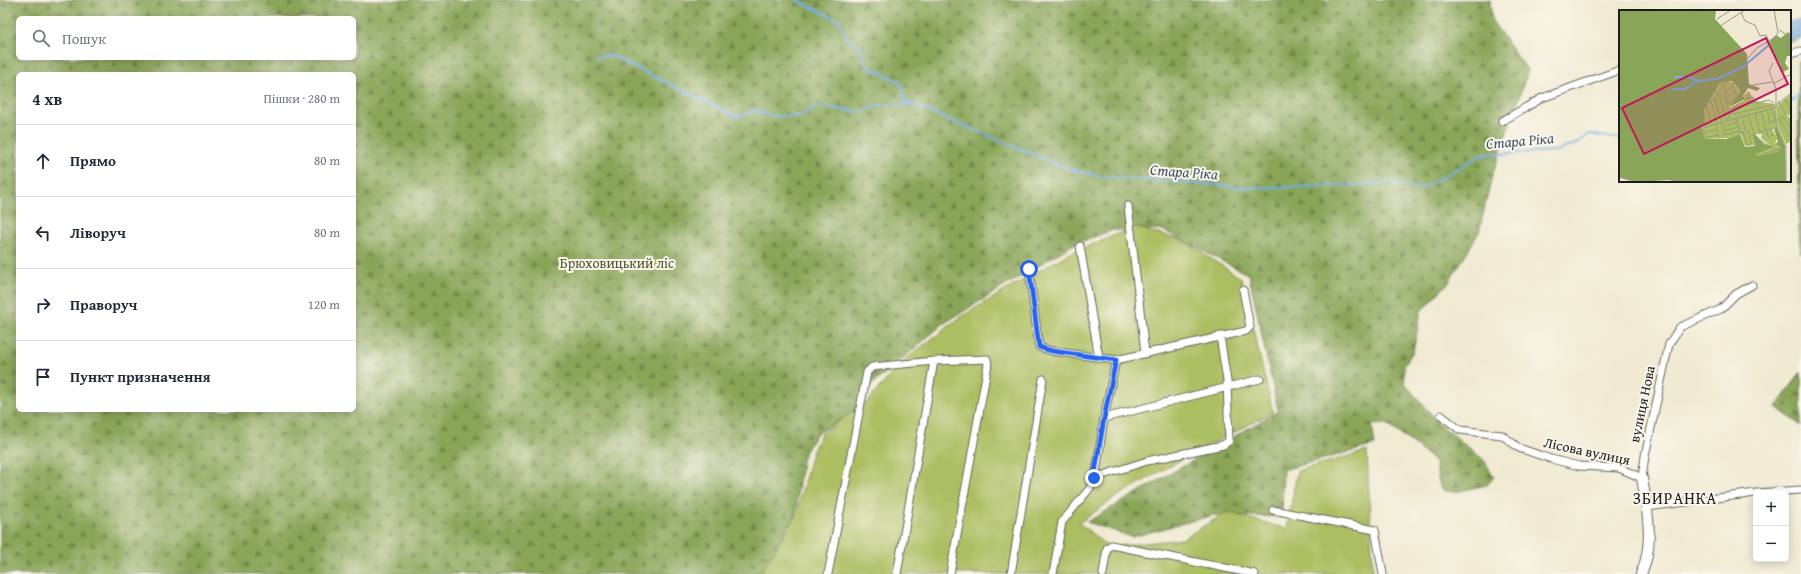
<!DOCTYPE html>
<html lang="uk">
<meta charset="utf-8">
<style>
:root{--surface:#fff;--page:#f2f2f3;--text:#1f2937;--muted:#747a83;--line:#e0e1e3}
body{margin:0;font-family:"Gentium Book Plus",serif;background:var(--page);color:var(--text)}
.controls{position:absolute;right:12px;bottom:12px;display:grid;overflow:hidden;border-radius:6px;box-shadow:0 2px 10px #0003}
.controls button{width:36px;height:36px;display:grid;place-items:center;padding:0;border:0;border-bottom:1px solid var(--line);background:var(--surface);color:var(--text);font:20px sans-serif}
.stop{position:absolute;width:12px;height:12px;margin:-9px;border:3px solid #2563eb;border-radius:50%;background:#fff}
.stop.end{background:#2563eb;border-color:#fff;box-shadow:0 1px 4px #0008}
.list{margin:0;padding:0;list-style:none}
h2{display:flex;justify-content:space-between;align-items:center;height:52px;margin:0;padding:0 16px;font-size:17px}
h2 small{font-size:13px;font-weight:400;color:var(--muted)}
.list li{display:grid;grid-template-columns:26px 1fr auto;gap:12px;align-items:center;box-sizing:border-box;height:72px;padding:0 16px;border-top:1px solid var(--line)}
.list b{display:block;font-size:15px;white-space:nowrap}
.list em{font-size:13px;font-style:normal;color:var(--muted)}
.icon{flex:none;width:22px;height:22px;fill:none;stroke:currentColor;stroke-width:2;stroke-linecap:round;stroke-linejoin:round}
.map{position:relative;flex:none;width:1801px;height:574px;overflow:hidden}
.search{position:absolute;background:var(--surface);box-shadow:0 2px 10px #0003;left:16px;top:16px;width:340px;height:44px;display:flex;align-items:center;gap:10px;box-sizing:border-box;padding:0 14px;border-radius:6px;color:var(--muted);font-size:15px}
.panel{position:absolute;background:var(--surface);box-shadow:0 2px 10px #0003;left:16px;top:72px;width:340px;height:340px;border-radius:6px}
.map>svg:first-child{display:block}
</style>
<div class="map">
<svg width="1801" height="574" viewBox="0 0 1801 574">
<defs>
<pattern id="forest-firs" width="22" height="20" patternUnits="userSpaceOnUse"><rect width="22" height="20" fill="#89a558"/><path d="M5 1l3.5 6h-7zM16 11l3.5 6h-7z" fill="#6f8648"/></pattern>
<pattern id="water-ripples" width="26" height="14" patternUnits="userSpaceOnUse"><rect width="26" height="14" fill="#75aee5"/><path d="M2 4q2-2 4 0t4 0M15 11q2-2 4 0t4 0" fill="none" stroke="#5f8db9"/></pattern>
</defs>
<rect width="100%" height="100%" fill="#fbf7ec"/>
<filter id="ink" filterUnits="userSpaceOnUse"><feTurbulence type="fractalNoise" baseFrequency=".025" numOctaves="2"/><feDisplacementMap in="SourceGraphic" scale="8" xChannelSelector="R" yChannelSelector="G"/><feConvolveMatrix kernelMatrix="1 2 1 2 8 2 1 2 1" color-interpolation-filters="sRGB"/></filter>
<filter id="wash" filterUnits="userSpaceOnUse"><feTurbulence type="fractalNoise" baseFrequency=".012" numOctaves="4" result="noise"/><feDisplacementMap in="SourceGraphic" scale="16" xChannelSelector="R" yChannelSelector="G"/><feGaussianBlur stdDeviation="0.9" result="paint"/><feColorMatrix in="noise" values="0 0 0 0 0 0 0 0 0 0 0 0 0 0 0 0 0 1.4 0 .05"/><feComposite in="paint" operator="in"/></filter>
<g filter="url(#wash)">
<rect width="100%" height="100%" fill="#f0ead2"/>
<path fill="url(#forest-firs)" stroke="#52603a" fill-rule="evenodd" d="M0,0H1490L1492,21L1528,71L1492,176L1479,232L1449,282L1421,311L1413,352L1404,365L1405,384L1440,424L1484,460L1494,477L1487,485L1455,492L1444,491L1440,487L1435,463L1427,455L1387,424L1372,425L1375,445L1283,470L1282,517L1214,515L1132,537L1087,522L1278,411L1249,275L1161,229L1113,230L1072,245L943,324L869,387L851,414L816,434L803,456L794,519L786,528L780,574C764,574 749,572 732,574H0ZM18,18H354V58H18ZM18,74H354V410H18Z
M1801,60V253L1799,232L1798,61Z
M1801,372V426L1776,407Z"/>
<path fill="#acbe62" stroke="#646d3f" d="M1135,227L1182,240L1241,278L1273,412L1173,464L1116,497L1079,523L1108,547L1182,539L1227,512L1287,529L1297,471L1367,451L1373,574H760L795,517L812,453L821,434L867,402L903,361L962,316L1066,255Z"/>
<path fill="url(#water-ripples)" stroke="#486580" d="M1801,19V38L1790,42V22Z"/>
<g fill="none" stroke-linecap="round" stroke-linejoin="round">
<path stroke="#75aee5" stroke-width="2" d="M797,0L840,21L847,40L860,47L867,66L900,82L906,102L1070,169L1098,176L1252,188L1360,185L1387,182L1415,188L1425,187L1481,155L1556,151L1576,144L1589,134L1620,139
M596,56H612L737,117L756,110L769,116H802L815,106L861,112L880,105H911
M1790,103L1801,93"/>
</g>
</g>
<g filter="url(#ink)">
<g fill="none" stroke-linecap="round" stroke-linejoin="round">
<g stroke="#66645c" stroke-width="9">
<path id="street" d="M1790,54L1801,51
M1502,121L1542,98L1620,70
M1128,206L1145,353
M1080,246L1099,358
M1029,269L1039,347L1052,351L1116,360
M1441,415L1460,430L1502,435L1519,448L1551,459L1579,466L1619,468L1642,478L1645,456L1669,344L1680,327L1721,309L1736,294L1752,285
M1104,418L1116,360L1246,331L1250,327L1243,290
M1094,478L1147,461L1223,445L1229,441L1227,381L1220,336
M1756,493L1801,490
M1647,507L1756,493
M1273,510L1375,530L1383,574
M828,574L867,372L872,367L934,361L987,359L988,364L950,574
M897,574L934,361
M1011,574L1043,379
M1053,574L1062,522L1090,488L1096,473L1104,418L1260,379
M1103,574L1107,548L1111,545L1255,574"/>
</g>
<g stroke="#66645c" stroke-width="12">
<path id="secondary" d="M1641,574C1655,544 1647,509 1642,478"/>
</g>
<use href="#street" stroke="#fff" stroke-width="7"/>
<use href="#secondary" stroke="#fff" stroke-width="10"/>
</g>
</g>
<g fill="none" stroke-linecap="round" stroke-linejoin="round" filter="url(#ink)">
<path stroke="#2563eb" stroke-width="5" d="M1029,269L1039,347L1052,351L1116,360L1104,418L1094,478"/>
</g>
<g text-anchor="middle" stroke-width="4" stroke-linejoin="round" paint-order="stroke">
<g font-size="14" fill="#4e5534" stroke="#fbf7ec">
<text x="617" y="268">Брюховицький ліс</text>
</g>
<g font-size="14" fill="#1c1c1c" stroke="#fbf7ec">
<text transform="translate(1642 404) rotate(-78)" y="5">вулиця Нова</text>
<text transform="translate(1587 451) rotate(12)" y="5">Лісова вулиця</text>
</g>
<g font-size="15" font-style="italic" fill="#40566c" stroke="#fbf7ec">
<text transform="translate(1520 141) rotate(-5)" y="5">Стара Ріка</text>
<text transform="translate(1184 172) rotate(4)" y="5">Стара Ріка</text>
</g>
<g font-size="16" letter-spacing="1" fill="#1c1c1c" stroke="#fbf7ec">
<text x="1675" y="504">ЗБИРАНКА</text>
</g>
</g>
<g transform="translate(1619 10)">
<rect width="172" height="172" fill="#f0ead2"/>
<path d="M0,0H97L96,9L128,44L130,74L141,78L138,81L129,78L124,86L126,89L110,97L121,81L113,71L101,73L85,101L88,114L82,117L86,129H107L121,124L126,137L136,136L133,124H136L145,134L162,138L156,134L159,132L155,119L158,117L166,136L167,172H65L51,170L18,172L0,167ZM169,22L172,25V46H168L166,53L170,59L164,62L161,61L162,56L149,33L157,25L162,28Z" fill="#89a558"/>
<path d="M102,72H113L121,82L110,98L126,90L125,85L130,81L135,91L156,94L158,117L153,119L158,128L156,134L162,139L158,142L138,146L137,144L154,137L142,128L143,124H133L136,135L126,136L122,124L109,128L86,129L83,118L86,114L85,101ZM172,84V106L167,104L172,110V131L167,134L158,113V96Z" fill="#acbe62"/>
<path fill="none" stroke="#75aee5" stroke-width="2" d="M55,67H71L79,71L98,69L124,57L151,34M53,79H66L79,71"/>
<path fill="none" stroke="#9b9889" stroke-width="1" d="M122,2L126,11L136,15L141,26L147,25L150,31M98,9L112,0M101,16L126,0M160,20L170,26L168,34L172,40M128,49L138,38L155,28L159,23L155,0M154,53L150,61L157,79V113L167,137V172M101,71L108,82M154,74L172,64M134,75L153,72M96,80L99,85L106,83M101,88L108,110M165,88L172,100M107,89L106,83L115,76L114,73M125,89L134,87L140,99M92,91L98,113M159,91L167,105M138,93L150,90L155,93M109,94L118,86L114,77M157,95L172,83M153,98L156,110M148,100L151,113L164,107L172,118M142,101L149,127L154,125M136,103L141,122L159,117M114,104L153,95M129,104L136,127L158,140M115,105L113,98L138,92M123,106L127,122L131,121M117,107L121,123L125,122M111,109L107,89L118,79M160,110L172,128M102,112L106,125L121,121M96,113L100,127M92,114L87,94L96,88L102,111M103,116L119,112M105,121L120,117M124,122L128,135L132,134L130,121M85,123L98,119M99,125L86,128L83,118L158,97M145,144L167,137M0,167L16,172M46,172L57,170L63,172"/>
<path fill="#c2185b" fill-opacity="0.15" stroke="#c2185b" stroke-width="2" d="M147,28L169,74L25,144L3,98Z"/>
<rect width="172" height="172" fill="none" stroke="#1c1c1c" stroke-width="2"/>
</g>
</svg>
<div class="controls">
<button>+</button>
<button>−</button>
</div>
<div class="stop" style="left:1029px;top:269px"></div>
<div class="stop end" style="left:1094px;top:478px"></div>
<div class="search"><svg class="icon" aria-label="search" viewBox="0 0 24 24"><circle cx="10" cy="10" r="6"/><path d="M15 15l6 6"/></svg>Пошук</div>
<section class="panel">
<h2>4 хв<small>Пішки · 280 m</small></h2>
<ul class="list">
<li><svg class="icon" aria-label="ahead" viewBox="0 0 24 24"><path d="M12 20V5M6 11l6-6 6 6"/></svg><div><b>Прямо</b></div><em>80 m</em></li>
<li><svg class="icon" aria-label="left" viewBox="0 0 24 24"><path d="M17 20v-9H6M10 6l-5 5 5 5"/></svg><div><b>Ліворуч</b></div><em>80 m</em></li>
<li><svg class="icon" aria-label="right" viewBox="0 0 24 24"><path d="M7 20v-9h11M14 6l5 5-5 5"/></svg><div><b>Праворуч</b></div><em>120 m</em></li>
<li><svg class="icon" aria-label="arrive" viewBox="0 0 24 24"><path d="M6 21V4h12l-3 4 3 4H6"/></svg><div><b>Пункт призначення</b></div></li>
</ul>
</section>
</div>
